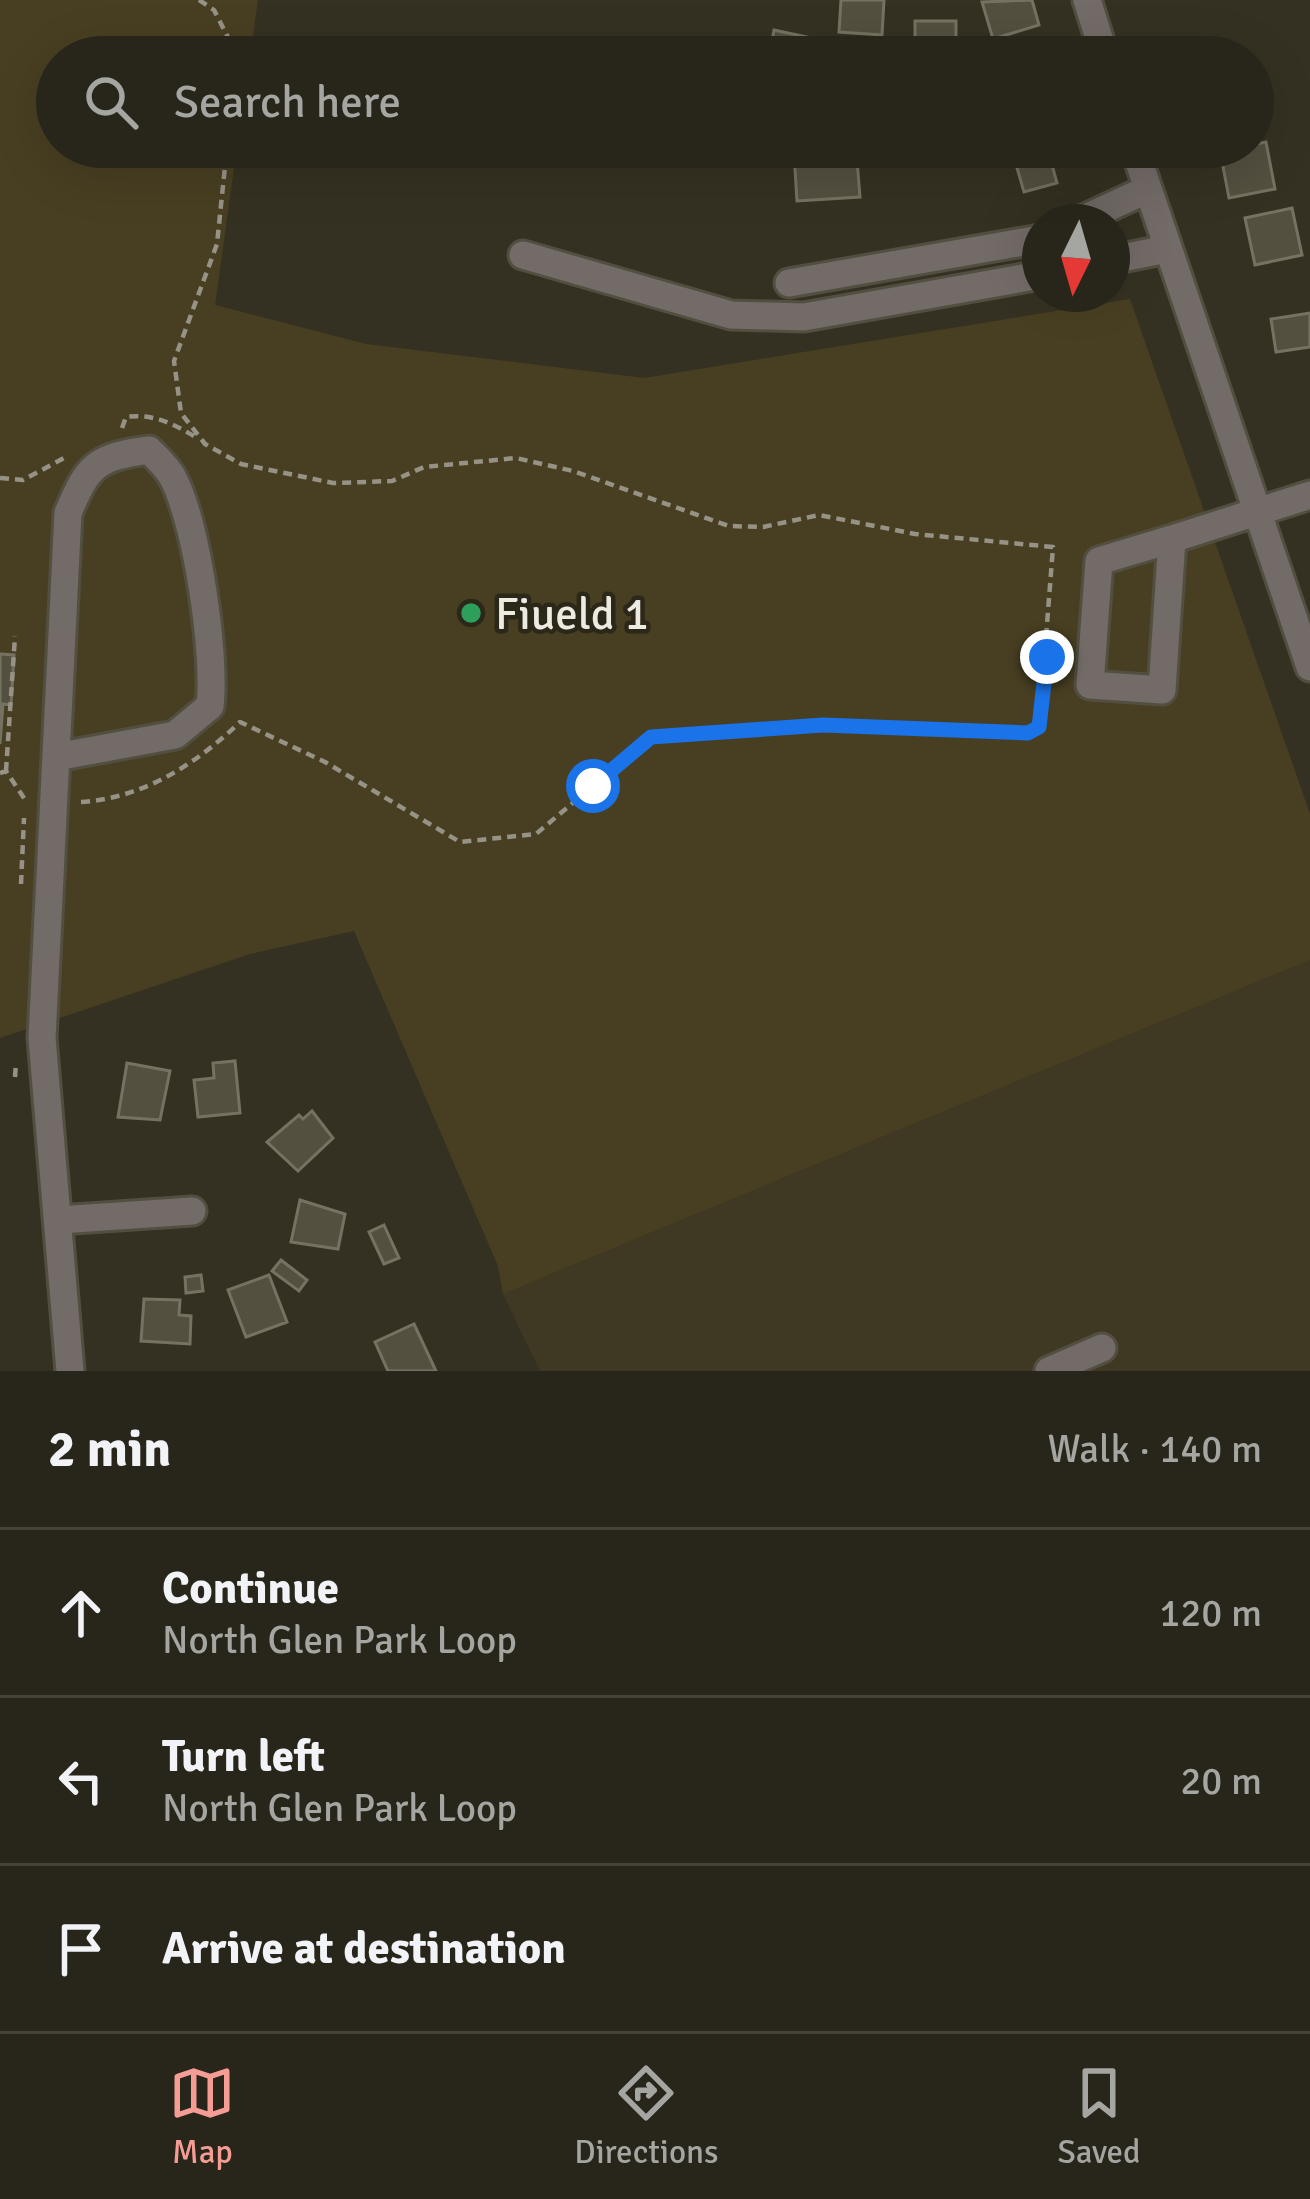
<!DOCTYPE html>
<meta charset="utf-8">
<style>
:root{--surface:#28251a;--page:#302d23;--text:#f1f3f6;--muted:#a5a5a2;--line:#444239;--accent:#f59c94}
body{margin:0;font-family:Signika,sans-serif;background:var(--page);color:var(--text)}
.compass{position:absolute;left:1022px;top:204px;width:108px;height:108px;border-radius:50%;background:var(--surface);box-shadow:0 12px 48px #0002;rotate:185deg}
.stop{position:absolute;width:36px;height:36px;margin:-27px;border:9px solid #1a73e8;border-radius:50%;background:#fff}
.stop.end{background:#1a73e8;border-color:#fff;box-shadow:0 3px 12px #0008}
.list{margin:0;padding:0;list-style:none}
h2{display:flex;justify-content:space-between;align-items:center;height:156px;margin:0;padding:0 48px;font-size:51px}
h2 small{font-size:39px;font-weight:400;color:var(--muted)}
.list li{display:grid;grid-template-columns:78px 1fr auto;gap:36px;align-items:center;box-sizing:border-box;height:168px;padding:0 48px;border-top:3px solid var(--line)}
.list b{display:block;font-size:45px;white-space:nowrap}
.list p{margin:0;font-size:39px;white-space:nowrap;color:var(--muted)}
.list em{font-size:39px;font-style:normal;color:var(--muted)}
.icon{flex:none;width:66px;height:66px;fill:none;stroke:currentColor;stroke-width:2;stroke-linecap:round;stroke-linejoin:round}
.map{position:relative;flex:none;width:1310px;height:1371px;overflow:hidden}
.search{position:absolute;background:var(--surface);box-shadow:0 12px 48px #0002;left:36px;right:36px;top:36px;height:132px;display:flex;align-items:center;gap:30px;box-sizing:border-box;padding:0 42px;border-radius:66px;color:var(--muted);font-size:45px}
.sheet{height:660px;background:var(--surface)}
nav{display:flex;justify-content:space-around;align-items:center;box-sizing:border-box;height:168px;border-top:3px solid var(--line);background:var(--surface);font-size:33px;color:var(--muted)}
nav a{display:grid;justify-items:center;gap:6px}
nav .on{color:var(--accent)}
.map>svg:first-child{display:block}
</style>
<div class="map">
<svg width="1310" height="1371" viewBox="0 0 1310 1371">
<rect width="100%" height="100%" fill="#353122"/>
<path fill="#3f3924" d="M1310,960V1371H540L503,1294Z"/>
<path fill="#483f22" d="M0,0H258L250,57H57V147H237L215,305L366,344L644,378L1130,299L1310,814V960L503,1294L498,1266L354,931L250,954L0,1038Z"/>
<path fill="#545040" stroke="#767261" stroke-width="3" d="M841,0H884L882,35L839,32Z
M1032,0L1039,25L993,39L982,2Z
M915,21H956V55L915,56Z
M774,30L816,39L812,57H769Z
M1266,142L1275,189L1229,198L1220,151Z
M830,147H856L860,197L797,201L794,153Z
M1047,147L1057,183L1024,192L1013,154Z
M1292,208L1302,255L1255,265L1245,218Z
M1310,313V347L1276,352L1271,319Z
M0,654L14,655L11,705L3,704L0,744Z
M235,1061L240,1113L198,1117L194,1080L214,1078L213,1063Z
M127,1063L170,1071L160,1120L118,1117Z
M312,1111L333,1138L298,1171L267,1142L299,1115L303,1119Z
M300,1200L345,1214L338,1249L291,1242Z
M384,1225L399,1258L384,1264L369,1232Z
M281,1260L307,1280L299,1291L272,1271Z
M201,1275L203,1291L186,1293L185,1277Z
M269,1275L287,1322L246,1337L228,1290Z
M144,1299L180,1300L179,1315L191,1316L190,1344L141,1341Z
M414,1324L436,1371H388L375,1342Z"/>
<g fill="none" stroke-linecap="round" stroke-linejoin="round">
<g stroke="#524f41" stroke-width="33">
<path id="minor" d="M1087,0L1105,57
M1134,147L1310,667
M1077,222L1148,189
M523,255L731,315L804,317L1040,275
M1112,260L1167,249
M789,283L1040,239
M1172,539L1099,561L1090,685L1162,690L1172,539L1310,495
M56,757L175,735L210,706C216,655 197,524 173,478C168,468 157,458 149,450C96,457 88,465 68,513L42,1038L70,1371
M59,1220L192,1211
M1049,1371L1102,1348"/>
</g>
<path stroke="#969286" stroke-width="4.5" stroke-dasharray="9 6" stroke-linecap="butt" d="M199,0L214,10L238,57
M122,428L126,417C155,413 175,425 199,439
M0,478L23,480L66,457
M6,771L15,636
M0,773L6,771L26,801
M81,802C144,798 196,764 240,722L325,762L460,842L536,834L651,737L823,725L1028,733L1039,727L1053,547L915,534L819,515L763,527L729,526L573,471L516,458L424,467L392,481L333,483L241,464L205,444L181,413L174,361L217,244L227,147
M21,884L24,818
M15,1077L16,1063"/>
<use href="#minor" stroke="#736b67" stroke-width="27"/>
</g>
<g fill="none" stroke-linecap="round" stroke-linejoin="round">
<path stroke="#1a73e8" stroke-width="15" d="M593,786L651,737L823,725L1028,733L1039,727L1047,657"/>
</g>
<circle fill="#2e9e5b" stroke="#2b2719" stroke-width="4.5" cx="471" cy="613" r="12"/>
<g text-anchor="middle" stroke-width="9" stroke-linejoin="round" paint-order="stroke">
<g font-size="45" fill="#edeae1" stroke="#2b2719" text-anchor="start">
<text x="495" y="629">Fiueld 1</text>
</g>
</g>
</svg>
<svg class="compass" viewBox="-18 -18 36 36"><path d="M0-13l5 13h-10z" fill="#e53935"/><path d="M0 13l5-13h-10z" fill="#a5a5a2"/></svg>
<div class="stop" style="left:593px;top:786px"></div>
<div class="stop end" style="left:1047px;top:657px"></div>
<div class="search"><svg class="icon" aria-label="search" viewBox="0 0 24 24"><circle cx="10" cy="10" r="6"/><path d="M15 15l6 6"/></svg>Search here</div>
</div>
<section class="sheet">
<h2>2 min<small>Walk · 140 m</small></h2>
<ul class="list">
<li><svg class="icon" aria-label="ahead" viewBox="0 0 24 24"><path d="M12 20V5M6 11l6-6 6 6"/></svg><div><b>Continue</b><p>North Glen Park Loop</p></div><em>120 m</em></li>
<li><svg class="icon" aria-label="left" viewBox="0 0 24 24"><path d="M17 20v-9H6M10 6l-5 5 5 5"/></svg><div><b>Turn left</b><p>North Glen Park Loop</p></div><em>20 m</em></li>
<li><svg class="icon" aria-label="arrive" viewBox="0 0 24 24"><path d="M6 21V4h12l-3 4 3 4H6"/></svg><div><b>Arrive at destination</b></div></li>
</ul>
</section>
<nav>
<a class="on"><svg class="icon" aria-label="map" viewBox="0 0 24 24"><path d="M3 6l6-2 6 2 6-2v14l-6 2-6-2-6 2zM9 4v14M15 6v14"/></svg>Map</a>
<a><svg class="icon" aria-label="directions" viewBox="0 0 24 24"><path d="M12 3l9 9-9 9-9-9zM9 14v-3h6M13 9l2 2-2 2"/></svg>Directions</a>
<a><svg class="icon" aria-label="saved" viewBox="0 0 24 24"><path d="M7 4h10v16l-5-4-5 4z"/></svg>Saved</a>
</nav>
